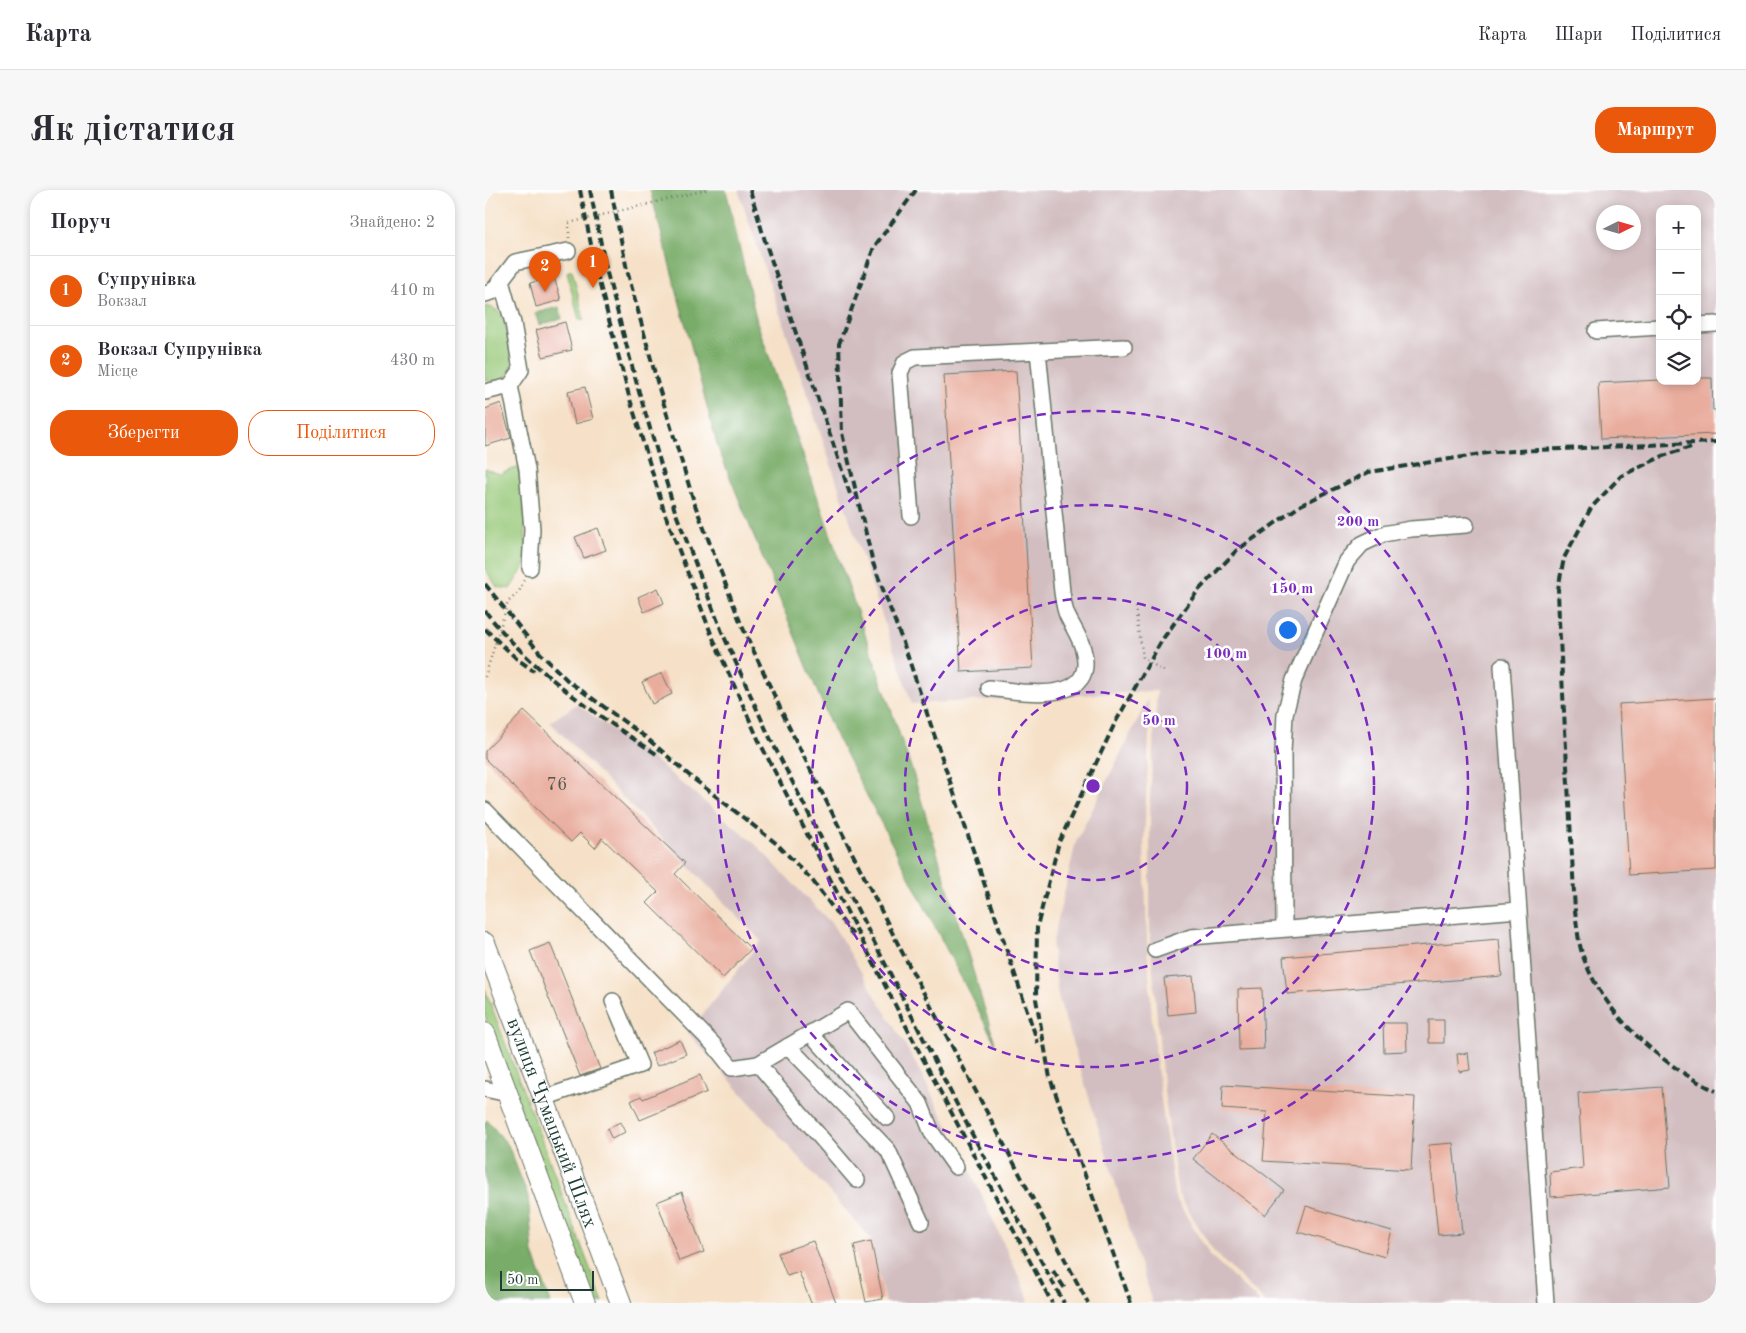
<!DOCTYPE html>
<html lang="uk">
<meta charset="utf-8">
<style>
:root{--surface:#fff;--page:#f7f7f7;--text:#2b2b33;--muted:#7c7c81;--line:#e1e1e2;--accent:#ea580c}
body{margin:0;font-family:"Old Standard TT",serif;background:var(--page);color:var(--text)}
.controls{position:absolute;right:15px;top:15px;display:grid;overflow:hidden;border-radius:10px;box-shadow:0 2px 8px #0003}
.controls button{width:45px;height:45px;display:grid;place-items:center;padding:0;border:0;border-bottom:1px solid var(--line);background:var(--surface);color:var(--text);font:25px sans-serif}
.compass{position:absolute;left:1111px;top:15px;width:45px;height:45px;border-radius:50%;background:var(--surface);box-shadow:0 2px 8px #0003;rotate:85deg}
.scale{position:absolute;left:15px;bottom:12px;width:94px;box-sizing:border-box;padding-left:5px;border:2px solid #1f3d34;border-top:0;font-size:14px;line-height:18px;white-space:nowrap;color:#1f3d34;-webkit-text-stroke:4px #fff;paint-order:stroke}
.you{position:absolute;left:802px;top:439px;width:18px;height:18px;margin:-12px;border:4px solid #fff;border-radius:50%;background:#1a73e8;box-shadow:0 0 0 8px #1a73e833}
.badge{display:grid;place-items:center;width:32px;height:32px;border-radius:50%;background:var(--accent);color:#fff;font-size:16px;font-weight:700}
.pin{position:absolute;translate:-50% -41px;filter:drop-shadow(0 1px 2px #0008)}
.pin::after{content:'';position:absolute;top:26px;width:18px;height:15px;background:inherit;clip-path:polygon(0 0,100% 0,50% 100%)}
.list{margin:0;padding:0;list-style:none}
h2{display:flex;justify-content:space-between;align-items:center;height:65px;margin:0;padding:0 20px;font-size:21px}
h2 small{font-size:16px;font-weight:400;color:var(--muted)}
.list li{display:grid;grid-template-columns:32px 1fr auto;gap:15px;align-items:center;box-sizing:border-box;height:70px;padding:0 20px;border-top:1px solid var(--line)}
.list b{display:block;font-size:19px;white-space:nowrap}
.list p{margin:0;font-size:16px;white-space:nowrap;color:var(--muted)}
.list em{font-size:16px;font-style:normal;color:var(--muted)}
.actions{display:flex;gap:10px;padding:15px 20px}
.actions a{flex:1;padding:11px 0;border:1px solid var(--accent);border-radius:20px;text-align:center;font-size:18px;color:var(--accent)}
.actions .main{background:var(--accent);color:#fff}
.icon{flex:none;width:28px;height:28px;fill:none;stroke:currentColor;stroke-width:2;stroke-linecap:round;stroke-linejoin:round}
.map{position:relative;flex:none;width:1231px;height:1113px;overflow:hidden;border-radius:20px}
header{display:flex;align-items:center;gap:30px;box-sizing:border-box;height:70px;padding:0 25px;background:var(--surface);border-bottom:1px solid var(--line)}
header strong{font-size:24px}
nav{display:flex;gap:28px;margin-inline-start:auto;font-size:18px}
.intro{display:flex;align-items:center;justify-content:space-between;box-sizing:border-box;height:120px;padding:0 30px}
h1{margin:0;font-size:35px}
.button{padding:12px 22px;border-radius:20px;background:var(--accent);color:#fff;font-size:18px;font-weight:700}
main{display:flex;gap:30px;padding:0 30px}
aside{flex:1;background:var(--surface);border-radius:20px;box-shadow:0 2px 8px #0003}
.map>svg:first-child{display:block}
</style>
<header>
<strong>Карта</strong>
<nav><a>Карта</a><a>Шари</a><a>Поділитися</a></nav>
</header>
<div class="intro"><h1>Як дістатися</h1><a class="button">Маршрут</a></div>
<main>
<aside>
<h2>Поруч<small>Знайдено: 2</small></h2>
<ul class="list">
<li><span class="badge">1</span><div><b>Супрунівка</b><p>Вокзал</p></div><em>410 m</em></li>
<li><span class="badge">2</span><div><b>Вокзал Супрунівка</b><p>Місце</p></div><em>430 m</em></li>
</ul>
<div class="actions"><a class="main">Зберегти</a><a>Поділитися</a></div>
</aside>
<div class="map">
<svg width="1231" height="1113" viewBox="0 0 1231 1113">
<rect width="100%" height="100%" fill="#fff"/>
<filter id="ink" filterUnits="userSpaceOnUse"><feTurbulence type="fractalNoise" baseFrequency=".02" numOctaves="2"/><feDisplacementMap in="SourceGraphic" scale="10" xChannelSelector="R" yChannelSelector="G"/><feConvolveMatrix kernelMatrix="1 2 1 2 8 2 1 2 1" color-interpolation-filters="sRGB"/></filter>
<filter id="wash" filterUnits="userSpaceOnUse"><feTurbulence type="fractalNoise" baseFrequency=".0096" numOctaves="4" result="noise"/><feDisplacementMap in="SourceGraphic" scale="20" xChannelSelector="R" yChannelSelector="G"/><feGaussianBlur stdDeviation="1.12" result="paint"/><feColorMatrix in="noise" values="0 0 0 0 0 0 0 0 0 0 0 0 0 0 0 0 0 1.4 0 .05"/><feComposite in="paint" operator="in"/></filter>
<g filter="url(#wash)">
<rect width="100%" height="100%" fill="#f6e1c8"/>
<path fill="#d2bec1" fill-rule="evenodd" d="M253,0H1231V1113H781L729,1062L693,1004L678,894L665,750V604L672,501L427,514ZM1175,19H1212V191H1175ZM1118,22H1148V52H1118Z
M663,509L665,523L659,654L662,750L667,832L676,910L690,1007L726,1067L776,1113H667L573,806L567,755L591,652Z
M92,514L168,569L269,653L348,735L429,870L481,971L543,1107L544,1113H400L386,1049L203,843L276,751L65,532Z"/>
<path fill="#96c777" stroke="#5a8256" d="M87,80L99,129L94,130L82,82Z
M0,116C5,117 10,118 14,122C20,129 21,140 23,148C25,161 32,180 19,188C13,192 6,192 0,190Z
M37,276L42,373L25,399L12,397L0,379V279L15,284Z
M0,799L118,1113H108L0,826Z"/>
<path fill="#78ac68" stroke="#4c744e" d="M165,0H241L272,132L428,583L510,853L348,540L233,258Z
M74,117L77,129L54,135L50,123Z
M2,930L23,955L43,1006L48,1063L66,1113H0V933Z"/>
<g id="blocks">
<path fill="#e9ad9e" d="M69,87L76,110L51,117L45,93Z
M80,132L87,160L58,167L51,140Z
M531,181L548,478L476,482L459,185Z
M1212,188H1227L1228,220H1231V244L1116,249L1113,193L1175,190V191H1212Z
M100,197L108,229L90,234L83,201Z
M16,213L26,248L0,256V219Z
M113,338L121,360L99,368L90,347Z
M173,398L179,413L159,422L153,407Z
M177,483L187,504L167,514L157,492Z
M1231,508V680L1144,685L1134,514Z
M39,521L200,673L190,684L266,759L238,788L162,713L173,702L117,648L110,658L95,643L86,652L0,569V561Z
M1014,749L1017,786L802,804L798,767Z
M65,753L115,879L95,886L45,761Z
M708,786L711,822L683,825L679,788Z
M777,798L779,859L754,860L753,799Z
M944,830H959V853H944Z
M898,833H921L922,861L899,862Z
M195,850L201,864L172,876L166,863Z
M983,863L985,880L974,882L972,864Z
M215,885L222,902L155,930L146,911L156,906L158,909Z
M738,895L930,907L926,980L778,971L782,922L737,919Z
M1177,897L1185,997L1066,1007L1065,982L1098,978L1093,903Z
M135,932L140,942L127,949L122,939Z
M727,944L799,1000L780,1025L708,969Z
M968,953L977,1043L953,1045L944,955Z
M197,1002L219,1062L194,1071L172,1012Z
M821,1016L907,1041L900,1067L813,1042Z
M328,1051L351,1113H326L314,1082L302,1086L293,1063Z
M386,1051L398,1109L381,1112L369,1055Z"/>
</g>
</g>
<g filter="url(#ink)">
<use href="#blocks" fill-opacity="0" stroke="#6a7668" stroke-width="1"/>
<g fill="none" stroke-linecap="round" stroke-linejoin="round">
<g stroke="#6a7668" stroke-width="18">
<path id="minor" d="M0,104L7,102L30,72L83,61
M1212,135L1231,134
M1111,141L1175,137
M25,196L42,279L47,339L45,378
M0,202L25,196L36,180L28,133L16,91
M426,326L415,183L420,172L430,167L639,157
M1017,476L1061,1113
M504,498C536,502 614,517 598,459C595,447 587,436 582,425C579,418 578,409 577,402L553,161
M0,620L228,854L247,878L273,874
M799,739L798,563L800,524L809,490L862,371L877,354L898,344L926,339L981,335
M670,760L706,747L1034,720
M325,843L402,928
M303,856L403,960L436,1032
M0,899L23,904
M59,908L155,875L128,811
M372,990L273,874L363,821L435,913L447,943L471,977"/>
</g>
<g stroke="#6a7668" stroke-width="22">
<g id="major">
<path id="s1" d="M0,753L136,1113"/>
<path d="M0,843L100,1113"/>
</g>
</g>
<path stroke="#6a7668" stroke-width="2.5" stroke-dasharray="1 4" stroke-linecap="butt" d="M84,48V33L221,0
M651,417L658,468L682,483
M0,487L23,412L34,402L40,388"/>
<use href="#minor" stroke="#fff" stroke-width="15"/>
<use href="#major" stroke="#fff" stroke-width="20"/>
<path stroke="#1f3d34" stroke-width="4" stroke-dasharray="8 4" stroke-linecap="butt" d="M95,0L112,84L144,206L180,324L227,446L274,551L436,865L567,1113
M105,0L122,83L154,202L190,321L237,442L284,546L487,944L579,1113
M126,0L142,80L173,195L210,315L256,434L304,537L416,760L603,1113
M265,0L280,51L365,304
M431,0L389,57L354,154L357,243L388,373L420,458L553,853
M1206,257L1178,266L1136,286L1106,318L1079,368L1073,399L1074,431L1090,721C1092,735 1093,752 1098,766C1118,824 1177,876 1231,901
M0,394L54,462L82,490L163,549L205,586L292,654L327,690L370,748
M0,421C48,482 109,523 173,565
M0,439L32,469L49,481
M568,1081L581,1100
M646,1113L565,888L551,809L552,737L574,652L630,533L677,450L712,402L751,361L816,315L884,282L1009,262L1231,252"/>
</g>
</g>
<g fill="none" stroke="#7b2cbf" stroke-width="2.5" stroke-dasharray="9 6">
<circle cx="608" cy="596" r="94"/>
<circle cx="608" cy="596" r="188"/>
<circle cx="608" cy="596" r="281"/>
<circle cx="608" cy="596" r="375"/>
</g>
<g text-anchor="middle" stroke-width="5" stroke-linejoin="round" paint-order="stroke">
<g font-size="18" fill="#52594e">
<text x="72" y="600">76</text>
</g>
<g font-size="20" fill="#1f3d34" stroke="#fff">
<text dy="7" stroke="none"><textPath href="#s1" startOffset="192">вулиця Чумацький Шлях</textPath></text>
</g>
</g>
<circle cx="608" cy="596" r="8" fill="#7b2cbf" stroke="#fff" stroke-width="2.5"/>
<g font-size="15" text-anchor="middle" font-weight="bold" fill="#7b2cbf" stroke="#fff" stroke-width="5" stroke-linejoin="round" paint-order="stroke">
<text x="873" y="336">200 m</text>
<text x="807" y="403">150 m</text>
<text x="741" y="468">100 m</text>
<text x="674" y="535">50 m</text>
</g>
</svg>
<div class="controls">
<button>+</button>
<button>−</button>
<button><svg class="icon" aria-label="locate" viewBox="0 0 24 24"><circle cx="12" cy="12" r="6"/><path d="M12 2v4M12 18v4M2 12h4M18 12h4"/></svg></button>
<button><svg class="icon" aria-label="layers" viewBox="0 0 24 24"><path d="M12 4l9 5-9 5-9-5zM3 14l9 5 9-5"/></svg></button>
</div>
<svg class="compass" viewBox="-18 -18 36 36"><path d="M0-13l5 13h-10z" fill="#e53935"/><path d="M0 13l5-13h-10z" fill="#7c7c81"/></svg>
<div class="scale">50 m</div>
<div class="you"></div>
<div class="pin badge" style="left:108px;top:98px">1</div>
<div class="pin badge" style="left:60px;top:102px">2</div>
</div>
</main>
